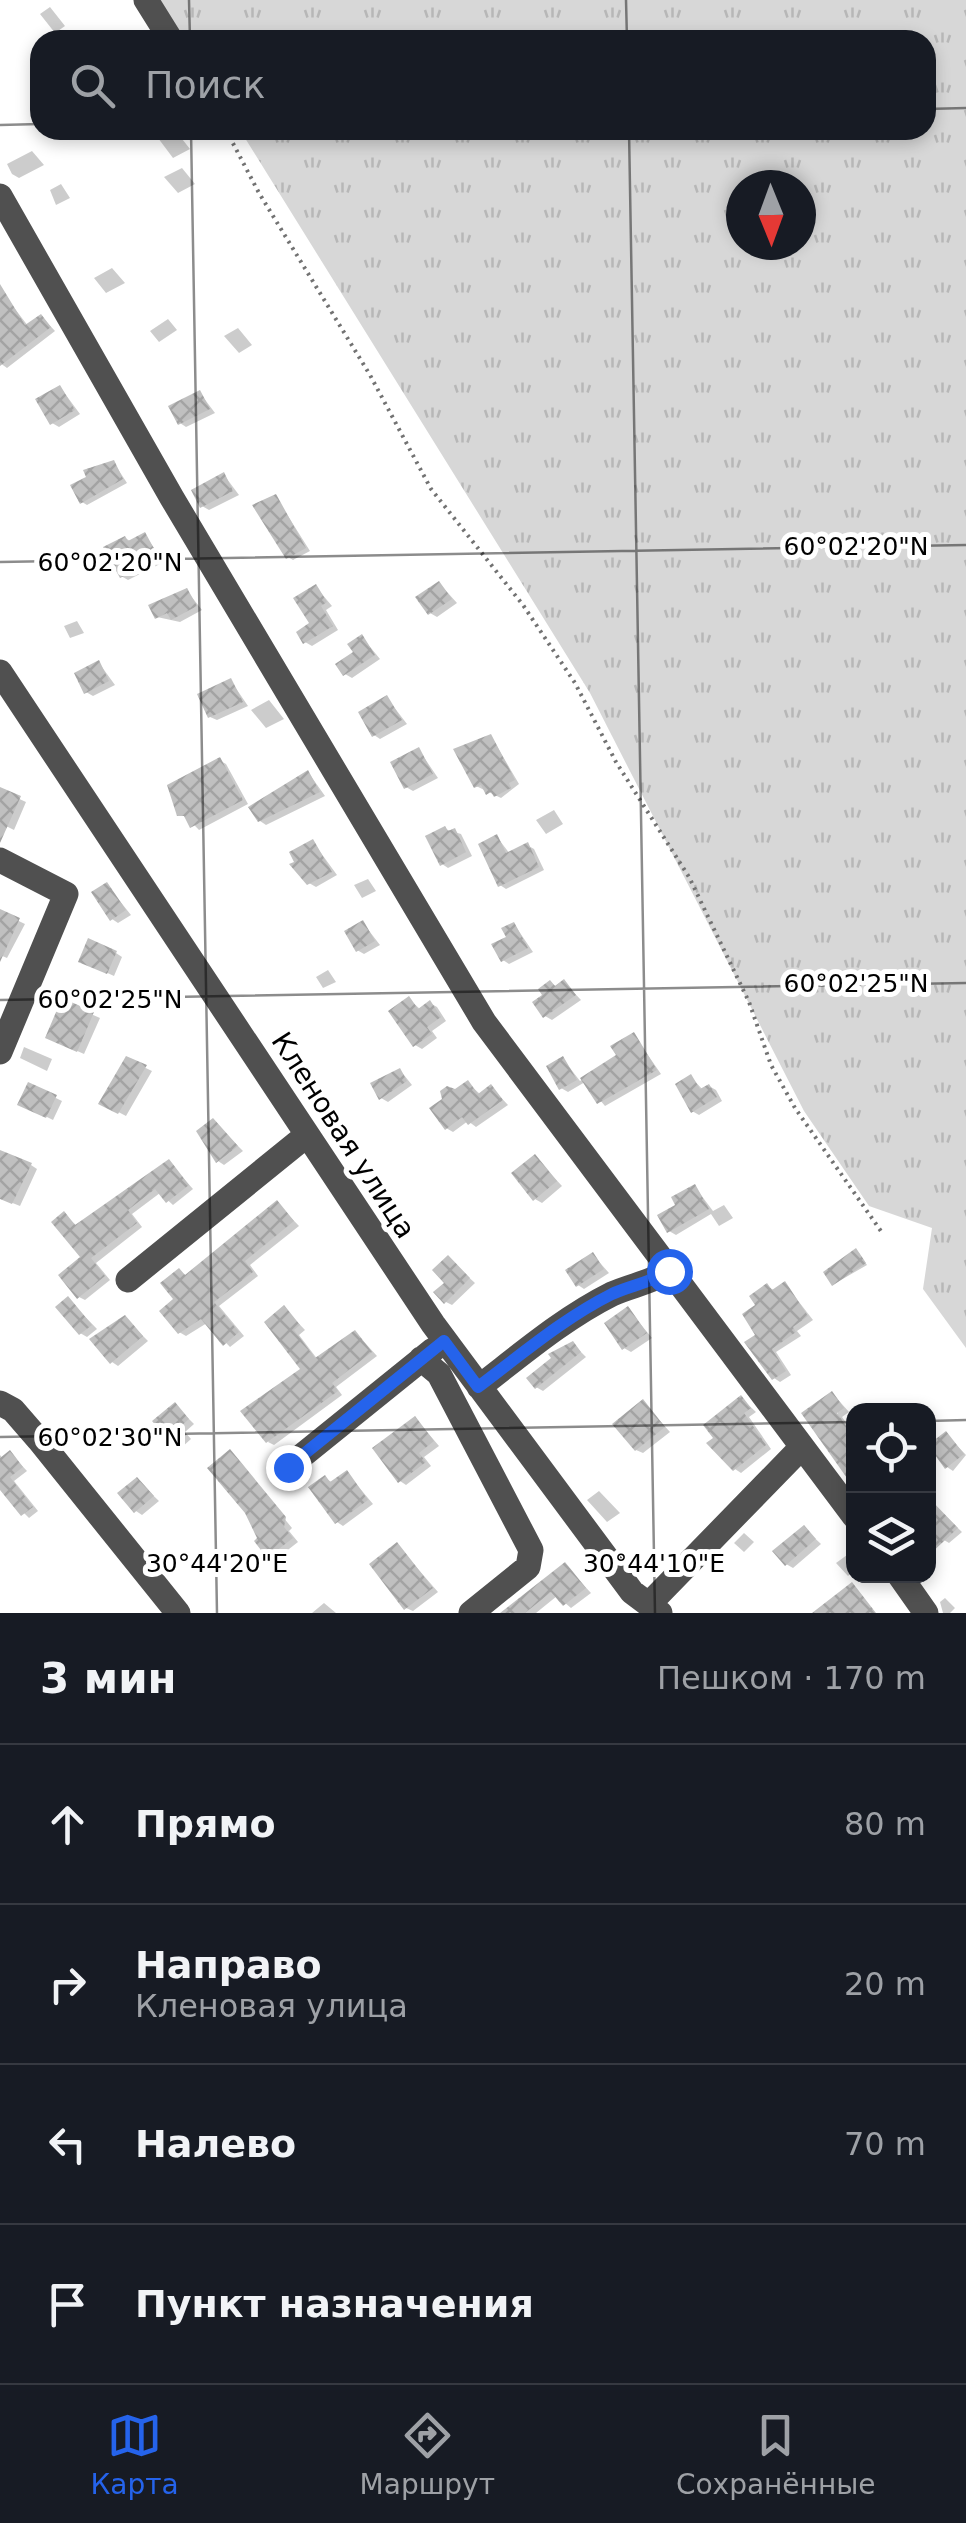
<!DOCTYPE html>
<html lang="ru">
<meta charset="utf-8">
<style>
:root{--surface:#171b24;--page:#20242c;--text:#f1f3f6;--muted:#9ea1a6;--line:#363941;--accent:#2563eb}
body{margin:0;font-family:"DejaVu Sans",sans-serif;background:var(--page);color:var(--text)}
.controls{position:absolute;right:30px;bottom:30px;display:grid;overflow:hidden;border-radius:20px;box-shadow:0 5px 15px #0003}
.controls button{width:90px;height:90px;display:grid;place-items:center;padding:0;border:0;border-bottom:2px solid var(--line);background:var(--surface);color:var(--text);font:50px sans-serif}
.compass{position:absolute;left:726px;top:170px;width:90px;height:90px;border-radius:50%;background:var(--surface);box-shadow:0 5px 15px #0003;rotate:179deg}
.stop{position:absolute;width:30px;height:30px;margin:-22px;border:8px solid #2563eb;border-radius:50%;background:#fff}
.stop.end{background:#2563eb;border-color:#fff;box-shadow:0 2px 10px #0008}
.list{margin:0;padding:0;list-style:none}
h2{display:flex;justify-content:space-between;align-items:center;height:130px;margin:0;padding:0 40px;font-size:42px}
h2 small{font-size:32px;font-weight:400;color:var(--muted)}
.list li{display:grid;grid-template-columns:65px 1fr auto;gap:30px;align-items:center;box-sizing:border-box;height:160px;padding:0 40px;border-top:2px solid var(--line)}
.list b{display:block;font-size:38px;white-space:nowrap}
.list p{margin:0;font-size:32px;white-space:nowrap;color:var(--muted)}
.list em{font-size:32px;font-style:normal;color:var(--muted)}
.icon{flex:none;width:55px;height:55px;fill:none;stroke:currentColor;stroke-width:2;stroke-linecap:round;stroke-linejoin:round}
.map{position:relative;flex:none;width:966px;height:1613px;overflow:hidden}
.search{position:absolute;background:var(--surface);box-shadow:0 5px 15px #0003;left:30px;right:30px;top:30px;height:110px;display:flex;align-items:center;gap:25px;box-sizing:border-box;padding:0 35px;border-radius:30px;color:var(--muted);font-size:38px}
.sheet{height:770px;background:var(--surface)}
nav{display:flex;justify-content:space-around;align-items:center;box-sizing:border-box;height:140px;border-top:2px solid var(--line);background:var(--surface);font-size:28px;color:var(--muted)}
nav a{display:grid;justify-items:center;gap:5px}
nav .on{color:var(--accent)}
.map>svg:first-child{display:block}
</style>
<div class="map">
<svg width="966" height="1613" viewBox="0 0 966 1613">
<defs>
<pattern id="grass-tufts" width="24" height="20" patternUnits="userSpaceOnUse" patternTransform="scale(2.5)"><rect width="24" height="20" fill="#d7d7d7"/><path d="M3 7l-1-3M5 7V3M7 7l1-3M15 17l-1-3M17 17v-4M19 17l1-3" fill="none" stroke="#b7b7b7"/></pattern>
<pattern id="building-cross-hatch" width="8" height="8" patternUnits="userSpaceOnUse" patternTransform="scale(2.5)"><rect width="8" height="8" fill="#c0c0c0"/><path d="M0 0l8 8M0 8l8-8" fill="none" stroke="#a3a3a3"/></pattern>
</defs>
<rect width="100%" height="100%" fill="#fff"/>
<path fill="url(#grass-tufts)" fill-rule="evenodd" d="M160,0H966V1348L923,1289L932,1228L869,1206L804,1111L590,693L240,130H926V40H185ZM741,185H801V245H741Z"/>
<path fill="#0003" d="M50,7L65,26L55,33L40,14Z
M175,130L190,149L173,158L158,138Z
M32,151L44,165L19,178L12,174L7,164Z
M182,168L195,184L178,193L164,177Z
M61,184L70,198L56,205L50,190Z
M112,268L125,283L106,293L94,278Z
M9,301L28,326L42,317L55,331L7,368L0,363V307Z
M168,319L177,330L159,342L150,331Z
M238,328L252,345L239,353L224,336Z
M60,387L80,414L59,427L52,423Z
M200,393L215,413L186,427L180,423Z
M114,463L127,483L87,505L82,502Z
M224,475L239,495L209,510L202,506Z
M276,497L310,551L293,560L288,557Z
M145,535L164,562L128,580L121,576L125,538L132,542Z
M439,583L457,603L437,617L430,613Z
M316,587L332,606L326,610L338,630L312,646L305,642L313,624Z
M187,591L202,610L180,622L157,617Z
M77,621L84,633L70,638L64,626Z
M362,637L380,659L352,678L345,674Z
M99,663L115,685L93,696L86,692Z
M231,681L248,706L217,720L210,717Z
M387,698L407,724L380,739L374,735Z
M269,700L284,719L266,728L251,710Z
M491,736L519,784L501,798L476,786Z
M419,750L438,778L413,791L406,787Z
M219,760L226,764L248,804L199,830L174,804Z
M308,772L325,796L266,825L260,821Z
M0,790L26,802L14,830L0,823Z
M554,810L563,824L546,834L536,820Z
M445,829L461,834L472,856L448,868L442,864Z
M497,837L510,854L527,845L534,849L544,870L506,889L500,885Z
M313,842L337,875L316,887L309,883Z
M368,879L376,891L362,898L354,885Z
M107,885L131,915L118,923L112,919Z
M0,912L25,924L7,958L0,955Z
M363,923L380,945L364,954L357,950Z
M514,924L533,952L509,964L503,960Z
M116,953L122,957L114,976L88,964Z
M328,970L336,982L323,988L316,977Z
M564,982L581,1000L552,1020L545,1016V996L551,983L557,987Z
M409,999L421,1010L430,1003L437,1007L446,1021L432,1031L437,1038L422,1049L415,1045Z
M64,1002L100,1018L84,1054L55,1041Z
M634,1035L661,1074L605,1106L585,1082L568,1092L561,1088L563,1059L580,1081L619,1055Z
M24,1047L52,1059L47,1071L20,1058Z
M127,1059L152,1071L126,1116L101,1103Z
M400,1070L412,1085L388,1102L381,1098Z
M691,1077L703,1090L709,1086L716,1090L722,1101L699,1115L692,1111Z
M468,1083L481,1095L491,1087L508,1105L476,1127L468,1121L453,1132L446,1128L456,1091Z
M29,1085L62,1101L53,1120L27,1107Z
M213,1121L243,1151L224,1165L218,1161Z
M535,1157L562,1186L542,1203L535,1199Z
M169,1162L193,1189L173,1205L160,1193L132,1214L142,1227L96,1263L110,1280L85,1300L79,1297L84,1258L64,1214L77,1226Z
M31,1165L37,1169L20,1206L0,1198Z
M695,1187L713,1211L724,1205L733,1218L719,1226L711,1214L676,1235L669,1231L679,1206Z
M277,1203L299,1226L250,1265L258,1276L219,1306L244,1336L230,1347L207,1323L186,1336L179,1332V1271L187,1276Z
M859,1253L867,1265L834,1284Z
M593,1255L609,1273L584,1289L578,1285Z
M448,1258L475,1283L452,1305L446,1302Z
M785,1284L813,1320L797,1331L801,1336L776,1352L791,1375L780,1382L774,1378L759,1335L758,1306L767,1286L775,1291Z
M68,1299L97,1329L87,1337L80,1333Z
M284,1308L305,1330L299,1335L318,1360L356,1333L377,1356L336,1387L342,1395L274,1445L268,1442L304,1369Z
M628,1309L652,1338L631,1352L624,1348Z
M125,1318L148,1341L118,1366L112,1362Z
M573,1344L586,1357L543,1391L536,1387L555,1359L551,1355Z
M833,1394L849,1412L842,1417L854,1434V1482Z
M741,1398L756,1412L749,1417L771,1449L741,1473L735,1469Z
M643,1402L670,1432L643,1453L636,1450Z
M175,1405L194,1424L185,1432L191,1439L181,1448L175,1444Z
M416,1419L439,1446L424,1457L431,1466L406,1485L400,1481Z
M946,1434L966,1455L953,1471L947,1467Z
M230,1452L292,1528L289,1531L298,1542L275,1560L260,1539Z
M10,1453L27,1471L14,1481L38,1511L29,1518L0,1489V1455L3,1459Z
M347,1473L373,1504L343,1526L337,1522L325,1478L333,1483Z
M137,1480L159,1501L142,1515L136,1511Z
M599,1491L620,1513L607,1522L587,1500Z
M931,1502L962,1532L949,1543L944,1540Z
M804,1528L821,1544L793,1568L786,1564Z
M744,1533L754,1542L744,1552L734,1543Z
M397,1545L438,1592L413,1611L406,1608Z
M847,1555L854,1562V1571L848,1576L836,1563Z
M565,1565L591,1593L571,1608L557,1596L536,1613H505Z
M945,1598L955,1608L950,1613H943L940,1602Z
M324,1603L336,1613H312Z"/>
<path fill="url(#building-cross-hatch)" d="M0,284L25,325L41,314L51,327L0,366Z
M60,385L75,410L50,425L35,399Z
M200,390L210,409L178,425L168,406Z
M114,460L123,479L80,504L70,485L86,477L83,470Z
M224,472L233,491L200,508L191,490Z
M276,494L306,548L286,559L252,505Z
M145,532L159,558L120,578L103,547L125,536L128,541Z
M439,581L452,599L428,615L415,597Z
M316,584L327,602L321,606L333,626L303,644L296,632L309,623L293,598Z
M187,588L197,606L171,620L167,613L155,619L148,605Z
M362,634L375,655L343,676L335,664L353,652L347,644Z
M99,660L109,681L84,694L74,673Z
M231,678L243,702L208,718L197,694Z
M387,695L402,720L372,737L358,712Z
M491,734L515,780L509,783L511,788L494,797L491,792L486,795L481,785L474,788L453,749Z
M419,747L433,774L404,789L390,762Z
M220,757L243,800L190,828L184,816H177L167,785Z
M308,770L320,792L258,822L248,807Z
M0,787L21,796L0,843Z
M445,826L448,831L455,828L466,852L440,866L425,836Z
M497,834L506,853L528,842L539,867L498,887L478,844Z
M313,839L332,872L307,885L289,864L294,862L289,852Z
M107,882L126,910L110,921L91,892Z
M0,909L20,918L0,962Z
M363,920L375,941L356,952L344,931Z
M514,922L528,948L501,962L491,944L506,937L501,928Z
M88,938L117,951L107,974L78,962Z
M564,979L576,995L543,1018L532,1002L542,995L538,989L550,980L555,986Z
M409,996L418,1009L430,1000L441,1017L427,1027L432,1034L413,1047L388,1011Z
M62,998L94,1012L77,1052L45,1038Z
M634,1032L657,1070L597,1104L580,1078L616,1055L610,1046Z
M126,1056L147,1065L118,1114L98,1104Z
M563,1056L577,1080L559,1090L546,1066Z
M400,1068L407,1081L379,1100L370,1083Z
M691,1074L700,1089L709,1084L717,1097L691,1113L675,1084Z
M468,1080L478,1094L491,1084L503,1100L468,1125L462,1117L445,1130L429,1108L442,1099L440,1091L447,1086L455,1089Z
M28,1082L57,1095L46,1118L17,1105Z
M213,1118L238,1146L216,1163L196,1131Z
M0,1150L32,1163L12,1204L0,1199Z
M535,1154L557,1181L533,1201L511,1173Z
M169,1159L189,1185L166,1203L155,1189L128,1210L137,1223L91,1258L105,1276L77,1299L58,1275L80,1257L51,1222L64,1211L75,1225Z
M695,1184L709,1209L667,1233L657,1215L675,1205L671,1197Z
M277,1200L294,1221L245,1261L253,1272L214,1302L239,1332L223,1346L201,1319L178,1334L159,1311L173,1299L160,1283L179,1268L185,1275Z
M856,1248L866,1263L832,1286L823,1272Z
M593,1252L604,1269L576,1287L565,1270Z
M448,1255L470,1278L444,1304L433,1292L444,1283L432,1270Z
M785,1281L808,1316L793,1327L796,1332L772,1349L786,1371L772,1380L744,1342L755,1335L742,1314L755,1305L749,1296L767,1283L772,1290Z
M68,1296L92,1325L79,1335L55,1307Z
M284,1305L300,1325L294,1330L315,1358L355,1330L372,1352L332,1383L338,1391L266,1443L240,1411L300,1369L264,1322Z
M628,1306L647,1333L622,1350L604,1323Z
M125,1315L143,1336L110,1364L89,1339Z
M573,1341L581,1352L535,1389L526,1378L551,1358L548,1354Z
M832,1391L844,1408L837,1413L854,1437V1488L801,1413Z
M741,1395L751,1408L744,1413L766,1445L733,1471L706,1443L713,1438L703,1425Z
M643,1399L665,1427L635,1451L612,1424Z
M175,1402L189,1419L180,1427L186,1435L173,1446L152,1421Z
M415,1416L434,1441L419,1453L426,1462L398,1483L372,1448Z
M946,1431L964,1454L945,1469L928,1445Z
M230,1449L286,1517L284,1527L293,1538L267,1558L254,1541L257,1538L245,1513L207,1468Z
M10,1450L23,1467L10,1477L33,1507L21,1516L0,1490V1458Z
M347,1470L368,1500L335,1524L308,1487L325,1475L330,1482Z
M137,1477L154,1496L134,1513L117,1493Z
M928,1497L958,1528L928,1556Z
M804,1525L816,1539L785,1566L772,1551Z
M397,1542L433,1588L404,1610L369,1564Z
M565,1562L586,1588L563,1606L551,1592L525,1613H500Z
M852,1582L876,1613H812Z"/>
<g fill="none" stroke-linecap="round" stroke-linejoin="round">
<path stroke="#727272" stroke-width="4" stroke-dasharray="2.5 5" stroke-linecap="butt" d="M226,130L259,193L370,375L431,489L523,605L575,683L616,762L689,877L749,1002L771,1065L795,1108L883,1234"/>
<path stroke="#505050" stroke-width="25" d="M146,0L171,40
M0,196L172,498L484,1022L854,1516
M0,672L433,1324L632,1592L660,1613
M0,860L66,894L0,1052
M128,1280L307,1135
M421,1359L439,1374L531,1550L528,1567L471,1613
M479,1387C522,1354 564,1318 612,1294C632,1285 650,1283 669,1271
M0,1403L13,1410L39,1440L178,1613
M288,1467L433,1350
M900,1576L926,1613
M651,1602L801,1448"/>
</g>
<g fill="none" stroke-linecap="round" stroke-linejoin="round">
<path stroke="#2563eb" stroke-width="12" d="M288,1467L444,1341L478,1387C522,1354 564,1318 612,1294C632,1285 650,1283 669,1271"/>
</g>
<path fill="none" stroke="#000" stroke-width="2.5" stroke-opacity="0.45" d="M189,0L190,40M626,0L627,40M926,109L966,108M0,125L40,124M191,130L217,1613M629,130L655,1613M0,562L966,545M0,1000L966,983M928,1421L966,1420M0,1437L854,1422"/>
<g text-anchor="middle" stroke-width="10" stroke-linejoin="round" paint-order="stroke">
<g font-size="28" fill="#000" stroke="#fff">
<text transform="translate(344 1135) rotate(57)" y="10">Кленовая улица</text>
</g>
</g>
<g font-size="25" text-anchor="middle" fill="#000" stroke="#fff" stroke-width="10" stroke-linejoin="round" paint-order="stroke">
<text x="856" y="555">60°02'20"N</text>
<text x="110" y="571">60°02'20"N</text>
<text x="856" y="992">60°02'25"N</text>
<text x="110" y="1008">60°02'25"N</text>
<text x="110" y="1446">60°02'30"N</text>
<text x="217" y="1572">30°44'20"E</text>
<text x="654" y="1572">30°44'10"E</text>
</g>
</svg>
<div class="controls">
<button><svg class="icon" aria-label="locate" viewBox="0 0 24 24"><circle cx="12" cy="12" r="6"/><path d="M12 2v4M12 18v4M2 12h4M18 12h4"/></svg></button>
<button><svg class="icon" aria-label="layers" viewBox="0 0 24 24"><path d="M12 4l9 5-9 5-9-5zM3 14l9 5 9-5"/></svg></button>
</div>
<svg class="compass" viewBox="-18 -18 36 36"><path d="M0-13l5 13h-10z" fill="#e53935"/><path d="M0 13l5-13h-10z" fill="#9ea1a6"/></svg>
<div class="stop" style="left:669px;top:1271px"></div>
<div class="stop end" style="left:288px;top:1467px"></div>
<div class="search"><svg class="icon" aria-label="search" viewBox="0 0 24 24"><circle cx="10" cy="10" r="6"/><path d="M15 15l6 6"/></svg>Поиск</div>
</div>
<section class="sheet">
<h2>3 мин<small>Пешком · 170 m</small></h2>
<ul class="list">
<li><svg class="icon" aria-label="ahead" viewBox="0 0 24 24"><path d="M12 20V5M6 11l6-6 6 6"/></svg><div><b>Прямо</b></div><em>80 m</em></li>
<li><svg class="icon" aria-label="right" viewBox="0 0 24 24"><path d="M7 20v-9h11M14 6l5 5-5 5"/></svg><div><b>Направо</b><p>Кленовая улица</p></div><em>20 m</em></li>
<li><svg class="icon" aria-label="left" viewBox="0 0 24 24"><path d="M17 20v-9H6M10 6l-5 5 5 5"/></svg><div><b>Налево</b></div><em>70 m</em></li>
<li><svg class="icon" aria-label="arrive" viewBox="0 0 24 24"><path d="M6 21V4h12l-3 4 3 4H6"/></svg><div><b>Пункт назначения</b></div></li>
</ul>
</section>
<nav>
<a class="on"><svg class="icon" aria-label="map" viewBox="0 0 24 24"><path d="M3 6l6-2 6 2 6-2v14l-6 2-6-2-6 2zM9 4v14M15 6v14"/></svg>Карта</a>
<a><svg class="icon" aria-label="directions" viewBox="0 0 24 24"><path d="M12 3l9 9-9 9-9-9zM9 14v-3h6M13 9l2 2-2 2"/></svg>Маршрут</a>
<a><svg class="icon" aria-label="saved" viewBox="0 0 24 24"><path d="M7 4h10v16l-5-4-5 4z"/></svg>Сохранённые</a>
</nav>
